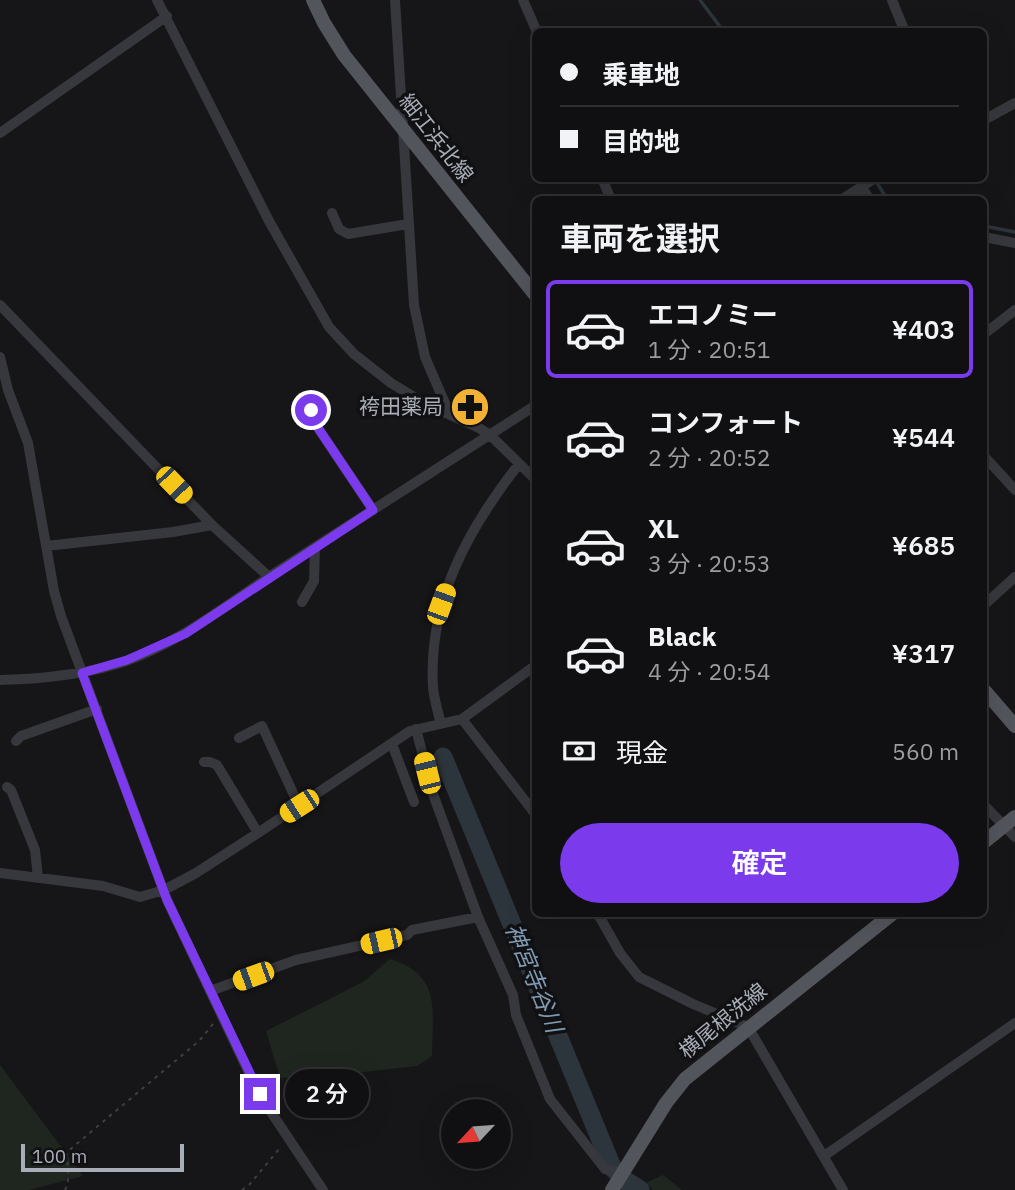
<!DOCTYPE html>
<html lang="ja">
<head>
<meta charset="utf-8">
<style>
	:root { --surface:#101012; --page:#19191b; --text:#f1f3f6; --muted:#9c9d9f; --line:#303032; --accent:#7c3aed }
	body { margin:0; font-family:"IBM Plex Sans","Noto Sans JP",sans-serif; background:var(--page); color:var(--text); height:100vh; display:flex; flex-direction:column; font-size:26px; white-space:nowrap }
	* { box-sizing:border-box; margin:0 }
	p { font-size:23px; color:var(--muted) }
	.icon { flex:none; width:38px; height:38px; fill:none; stroke:currentColor; stroke-width:2; stroke-linecap:round; stroke-linejoin:round }
	.map { position:relative; flex:1; overflow:hidden }
	.details { position:absolute; left:532px; top:196px; width:455px; height:721px; display:flex; flex-direction:column; background:var(--surface); border-radius:10px; box-shadow:0 7px 28px #0002,0 0 0 2px var(--line) }
	.details>* { flex:none }
	.top-card { position:absolute; left:532px; top:28px; width:455px; height:154px; border-radius:10px; box-shadow:0 7px 28px #0002,0 0 0 2px var(--line); display:grid; align-content:center; height:154px; padding:0 28px; background:var(--surface) }
	.needle { width:46px; rotate:244deg }
	.tools { position:absolute; left:441px; top:1099px; display:grid; gap:14px }
	.tools a { display:grid; place-items:center; width:70px; height:70px; border-radius:50%; background:var(--surface); box-shadow:0 7px 28px #0002,0 0 0 2px var(--line); font-size:35px }
	.scale { position:absolute; left:21px; bottom:18px; width:163px; box-sizing:border-box; padding-left:7px; border:4px solid #a8adb8; border-top:0; font-size:19px; line-height:24px; white-space:nowrap; color:#a8adb8; -webkit-text-stroke:5px #111113; paint-order:stroke }
	.end { position:absolute; width:32px; height:32px; margin:-16px; border:9px solid #7c3aed; background:#fff; box-shadow:0 0 0 4px #fff }
	.from { border-radius:50% }
	.bubble { position:absolute; height:49px; border-radius:24px; background:var(--surface); box-shadow:0 7px 28px #0002,0 0 0 2px var(--line); font-size:23px; font-weight:600; line-height:49px; text-align:center }
	.car { position:absolute; width:21px; height:42px; margin:-21px -10px; border-radius:9px; box-shadow:0 0 5px 2px #0007; background:linear-gradient(#f5c518 24%,#345 0 40%,#f5c518 0 76%,#345 0 86%,#f5c518 0) }
	.top-card b { display:flex; align-items:center; gap:24px; height:66px; font-size:26px }
	.top-card b+b { border-top:2px solid var(--line) }
	.top-card i { width:18px; height:18px; background:var(--text) }
	ul { padding:0; list-style:none }
	li { display:flex; align-items:center; gap:21px; height:98px; margin:0 14px 10px; padding:0 14px; border:4px solid transparent; border-radius:10px }
	li div { flex:1 }
	li b { display:block; font-size:26px }
	li em { font-style:normal; font-weight:600 }
	li.selected { border-color:var(--accent) }
	li>.icon { width:63px; height:63px; stroke-width:1.5 }
	h2 { padding:0 28px; font-size:32px; line-height:84px }
	.pay { display:flex; align-items:center; gap:18px; height:77px; padding:0 28px; font-size:26px }
	.pay p { margin-inline-start:auto }
	.cta { display:flex; gap:14px; margin-top:auto; padding:14px 28px }
	.cta a { flex:1; height:80px; border-radius:42px; background:var(--accent); color:#fff; font-size:28px; font-weight:600; line-height:80px; text-align:center }
	.map>svg:first-child { display:block }
	.green { fill:#1e261f }
	.lines { fill:none; stroke-linecap:round; stroke-linejoin:round }
	.stream { stroke:#2c353c; stroke-width:3.5 }
	.river { stroke:#2c353c; stroke-width:19 }
	.path { stroke:#3d3f44; stroke-width:2; stroke-dasharray:3.5 5; stroke-linecap:butt }
	.minor { stroke:#37383d; stroke-width:10 }
	.major { stroke:#53555c; stroke-width:14 }
	.route { stroke:#7c3aed; stroke-width:9 }
	.labels { text-anchor:middle; stroke-width:7; stroke-linejoin:round; paint-order:stroke }
	.street-label { font-size:21px; fill:#a8adb8; stroke:#111113 }
	.poi-label { font-size:21px; fill:#a8adb8; stroke:#111113; text-anchor:end }
	.water-label { font-size:23px; font-style:italic; fill:#7f9bb3; stroke:#111113 }
</style>
</head>
<body>
<div class="map">
<svg width="1015" height="1190" viewBox="0 0 1015 1190">
	<rect width="100%" height="100%" fill="#161618"/>
	<path class="green" d="M390,959C443,975 432,1012 432,1056L417,1066L346,1074L280,1078L266,1031L363,982Z
		M0,1065L83,1176L29,1190H0Z
		M663,1175L682,1190H683H653L646,1183Z"/>
	<g class="lines">
		<path class="stream" d="M700,0L724,32
			M875,180L884,194L891,200
			M984,226L1015,232"/>
		<path class="river" d="M443,757L612,1167L626,1181L640,1190"/>
		<path class="path" d="M65,1190C71,1178 67,1166 67,1152L199,1041L213,1024
			M242,1190L249,1185L280,1148"/>
		<path class="minor" d="M157,0L269,221L329,327L354,354L391,383L424,403L479,428L490,435L536,480
			M395,0L414,305L425,357L450,415
			M523,0L537,32
			M892,0L905,32
			M984,120L1015,103
			M0,133L167,16
			M602,178L611,200
			M861,186L870,200
			M841,200L875,178
			M332,213L339,229L348,234L408,224
			M984,237L1015,243
			M0,305L212,525L269,577
			M984,334L1015,310
			M0,357L8,390L28,443L54,591L61,616L167,900L259,1094L323,1190
			M318,405L311,410L312,419L373,510
			M984,456L1015,490
			M46,546L173,532L212,525
			M302,602L314,581L315,547
			M984,605L1015,577
			M0,680C43,679 85,675 126,661C183,641 230,602 281,569C366,514 451,460 536,405
			M462,719L536,815
			M441,724C438,712 434,699 433,687C428,601 468,529 519,464
			M416,729L433,794L478,917L513,995L516,1015L550,1099L605,1169L623,1173
			M239,738L262,726L299,806
			M16,741L21,736L97,709
			M392,744L414,802
			M204,762H210L217,765L258,833
			M7,787L11,790L35,850L38,878
			M984,805L1015,837
			M0,873L103,886L140,897L164,890L196,873L258,833L410,731L462,719L536,665
			M598,914L620,953L639,977L693,1004L748,1027L843,1190
			M210,991L296,960L407,935L412,930L478,917
			M824,1156L1015,1023"/>
		<path class="major" d="M313,0L324,23L344,55L536,296
			M984,690L1015,726
			M984,842L1015,817
			M612,1190L666,1103L685,1079L892,914"/>
	</g>
	<g class="lines">
		<path class="route" d="M260,1094L167,900L82,673L127,660L185,634L373,510L312,419L311,410"/>
	</g>
	<defs>
		<g id="pharmacy-disc" transform="scale(2.0125)"><circle r="9.5" fill="#f2b134" stroke="#111113"/><path d="M-2-6h4v4h4v4h-4v4h-4v-4h-4v-4h4Z" fill="#111"/></g>
	</defs>
	<g fill-rule="evenodd">
		<use href="#pharmacy-disc" x="470" y="407"/>
	</g>
	<g class="labels">
		<g class="street-label">
			<text transform="translate(436 138) rotate(52)" y="7">細江浜北線</text>
			<text transform="translate(723 1021) rotate(-39)" y="7">横尾根洗線</text>
		</g>
		<g class="poi-label">
			<text x="443" y="414">袴田薬局</text>
		</g>
		<g class="water-label">
			<text transform="translate(534 978) rotate(68)" y="8">神宮寺谷川</text>
		</g>
	</g>
</svg>
<div class="tools">
<a><svg class="needle" viewBox="-14 -14 28 28"><path d="M0-13l5 13h-10z" fill="#e53935"/><path d="M0 13l5-13h-10z" fill="#9c9d9f"/></svg></a>
</div>
<div class="scale">100 m</div>
<i class="end from" style="left:311px;top:410px"></i>
<i class="end" style="left:260px;top:1094px"></i>
<div class="bubble" style="left:285px;top:1069px;width:84px">2 分</div>
<i class="car" style="left:174px;top:485px;rotate:136deg"></i>
<i class="car" style="left:441px;top:604px;rotate:20deg"></i>
<i class="car" style="left:427px;top:773px;rotate:346deg"></i>
<i class="car" style="left:299px;top:806px;rotate:237deg"></i>
<i class="car" style="left:381px;top:941px;rotate:257deg"></i>
<i class="car" style="left:253px;top:976px;rotate:250deg"></i>
<div class="top-card">
<b><i class="from"></i>乗車地</b>
<b><i></i>目的地</b>
</div>
<section class="details">
<h2>車両を選択</h2>
<ul>
<li class="selected"><svg class="icon" aria-label="car" viewBox="0 0 24 24"><path d="M5 17H2v-5l4-1 3-4h7l3 4 3 1v5h-3M9 17h6M6 11h13"/><circle cx="7" cy="17" r="2"/><circle cx="17" cy="17" r="2"/></svg><div><b>エコノミー</b><p>1 分 · 20:51</p></div><em>¥403</em></li>
<li><svg class="icon" aria-label="car" viewBox="0 0 24 24"><path d="M5 17H2v-5l4-1 3-4h7l3 4 3 1v5h-3M9 17h6M6 11h13"/><circle cx="7" cy="17" r="2"/><circle cx="17" cy="17" r="2"/></svg><div><b>コンフォート</b><p>2 分 · 20:52</p></div><em>¥544</em></li>
<li><svg class="icon" aria-label="car" viewBox="0 0 24 24"><path d="M5 17H2v-5l4-1 3-4h7l3 4 3 1v5h-3M9 17h6M6 11h13"/><circle cx="7" cy="17" r="2"/><circle cx="17" cy="17" r="2"/></svg><div><b>XL</b><p>3 分 · 20:53</p></div><em>¥685</em></li>
<li><svg class="icon" aria-label="car" viewBox="0 0 24 24"><path d="M5 17H2v-5l4-1 3-4h7l3 4 3 1v5h-3M9 17h6M6 11h13"/><circle cx="7" cy="17" r="2"/><circle cx="17" cy="17" r="2"/></svg><div><b>Black</b><p>4 分 · 20:54</p></div><em>¥317</em></li>
</ul>
<div class="pay"><svg class="icon" aria-label="cash" viewBox="0 0 24 24"><path d="M3 7h18v10H3z"/><circle cx="12" cy="12" r="2"/></svg>現金<p>560 m</p></div>
<div class="cta"><a>確定</a></div>
</section>
</div>
</body>
</html>
